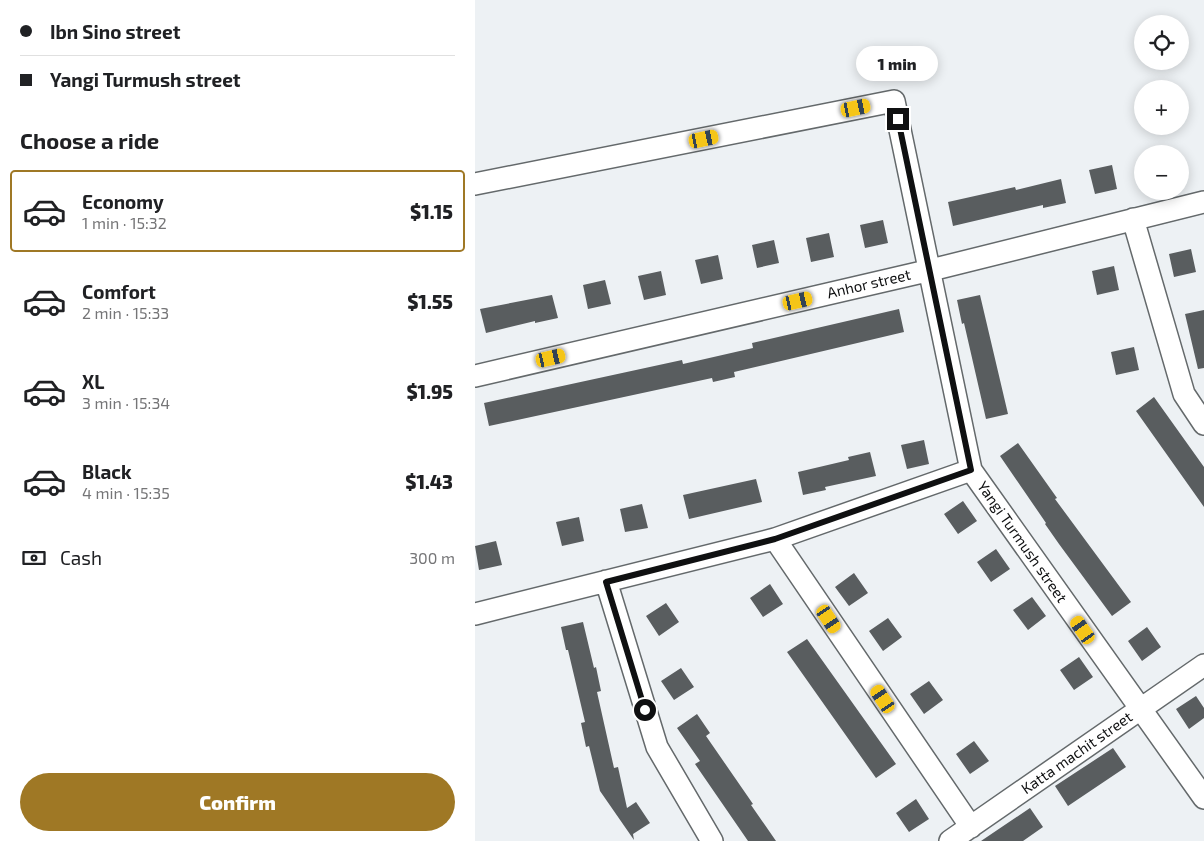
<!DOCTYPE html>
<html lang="en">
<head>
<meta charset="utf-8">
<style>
	:root { --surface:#fff; --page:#f2f2f2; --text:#202124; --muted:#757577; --line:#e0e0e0; --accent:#9f7825 }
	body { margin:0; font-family:"Exo 2",sans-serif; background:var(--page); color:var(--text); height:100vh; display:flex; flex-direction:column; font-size:19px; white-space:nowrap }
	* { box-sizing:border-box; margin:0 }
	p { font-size:16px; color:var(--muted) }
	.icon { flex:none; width:28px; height:28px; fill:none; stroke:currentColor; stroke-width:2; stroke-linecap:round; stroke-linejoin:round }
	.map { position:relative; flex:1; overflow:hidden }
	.panel { display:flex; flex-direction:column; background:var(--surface); width:475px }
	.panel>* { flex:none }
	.hud { display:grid; align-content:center; height:110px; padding:0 20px; background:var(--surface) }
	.fabs { position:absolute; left:659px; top:15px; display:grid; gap:10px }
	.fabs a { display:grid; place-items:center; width:55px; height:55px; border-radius:50%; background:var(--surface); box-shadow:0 2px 12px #0003; font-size:25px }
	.end { position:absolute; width:22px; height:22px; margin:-11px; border:6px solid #0f1011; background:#fff; box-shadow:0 0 0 2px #fff }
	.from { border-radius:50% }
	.bubble { position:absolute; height:35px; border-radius:18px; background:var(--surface); box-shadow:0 2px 12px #0003; font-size:16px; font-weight:800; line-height:35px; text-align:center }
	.car { position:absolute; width:15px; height:30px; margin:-15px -8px; border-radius:6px; box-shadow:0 0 4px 1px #0007; background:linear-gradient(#f5c518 24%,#345 0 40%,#f5c518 0 76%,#345 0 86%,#f5c518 0) }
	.hud b { display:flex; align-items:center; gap:18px; height:48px; font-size:19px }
	.hud b+b { border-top:1px solid var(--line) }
	.hud i { width:12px; height:12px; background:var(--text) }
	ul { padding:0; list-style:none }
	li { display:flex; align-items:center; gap:15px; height:82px; margin:0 10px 8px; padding:0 10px; border:2px solid transparent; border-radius:5px }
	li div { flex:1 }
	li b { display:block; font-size:19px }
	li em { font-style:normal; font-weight:800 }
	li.selected { border-color:var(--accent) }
	li>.icon { width:45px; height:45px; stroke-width:1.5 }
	h2 { padding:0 20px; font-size:22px; line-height:60px }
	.pay { display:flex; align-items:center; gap:12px; height:55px; padding:0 20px; font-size:19px }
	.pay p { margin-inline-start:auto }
	.action { display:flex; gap:10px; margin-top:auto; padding:10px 20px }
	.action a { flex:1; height:58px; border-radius:30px; background:var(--accent); color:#fff; font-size:20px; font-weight:800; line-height:58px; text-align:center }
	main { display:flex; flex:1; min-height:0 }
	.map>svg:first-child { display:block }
	.building { fill:#595d5f }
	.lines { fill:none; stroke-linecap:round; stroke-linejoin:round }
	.minor-casing { stroke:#64696b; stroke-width:24 }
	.minor { stroke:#fff; stroke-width:21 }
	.route { stroke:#0f1011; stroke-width:6 }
	.labels { text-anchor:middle; stroke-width:5; stroke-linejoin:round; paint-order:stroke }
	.street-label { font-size:15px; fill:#0f1011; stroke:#fff }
</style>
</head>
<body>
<main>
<section class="panel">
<div class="hud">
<b><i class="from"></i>Ibn Sino street</b>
<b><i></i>Yangi Turmush street</b>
</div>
<h2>Choose a ride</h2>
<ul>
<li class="selected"><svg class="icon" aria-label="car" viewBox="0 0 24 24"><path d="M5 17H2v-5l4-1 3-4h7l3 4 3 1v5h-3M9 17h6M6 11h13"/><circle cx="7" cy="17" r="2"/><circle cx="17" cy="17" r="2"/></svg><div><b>Economy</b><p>1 min · 15:32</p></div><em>$1.15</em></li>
<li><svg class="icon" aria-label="car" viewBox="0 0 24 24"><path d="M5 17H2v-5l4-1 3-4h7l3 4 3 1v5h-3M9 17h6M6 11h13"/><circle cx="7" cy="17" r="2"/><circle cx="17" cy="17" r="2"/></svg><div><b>Comfort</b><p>2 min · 15:33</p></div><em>$1.55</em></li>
<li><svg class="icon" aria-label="car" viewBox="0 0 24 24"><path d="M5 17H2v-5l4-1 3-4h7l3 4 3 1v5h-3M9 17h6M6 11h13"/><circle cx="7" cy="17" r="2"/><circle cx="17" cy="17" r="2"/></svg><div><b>XL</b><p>3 min · 15:34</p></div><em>$1.95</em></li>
<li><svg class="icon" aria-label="car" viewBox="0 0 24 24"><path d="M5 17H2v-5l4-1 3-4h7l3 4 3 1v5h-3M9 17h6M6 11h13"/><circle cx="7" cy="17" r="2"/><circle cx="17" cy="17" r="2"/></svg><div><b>Black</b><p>4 min · 15:35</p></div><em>$1.43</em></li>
</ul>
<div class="pay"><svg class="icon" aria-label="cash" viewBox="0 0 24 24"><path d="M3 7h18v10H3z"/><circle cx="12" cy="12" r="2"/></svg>Cash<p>300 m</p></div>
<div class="action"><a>Confirm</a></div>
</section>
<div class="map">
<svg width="729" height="841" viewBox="0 0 729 841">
	<rect width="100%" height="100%" fill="#edf1f4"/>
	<path class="building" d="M637,165L642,189L620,194L614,170Z
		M586,179L591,203L568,208V205L478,226L473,202L540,187L541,190Z
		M408,220L413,243L390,248L385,225Z
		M354,233L359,257L336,262L331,238Z
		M299,240L304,263L282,268L277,245Z
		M716,249L721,272L699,277L694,254Z
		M243,255L248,279L226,284L220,260Z
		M639,266L644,290L622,295L617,271Z
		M186,271L191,295L169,300L163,276Z
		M130,280L136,304L113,309L108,285Z
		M77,295L83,318L60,323V321L11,333L5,309Z
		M505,295L533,414L511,419L489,323L487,324L482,300Z
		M424,309L429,332L259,372L260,377L238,382L237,378L14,426L9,403L207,360L208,364L278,348L277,343Z
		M729,310V368L723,369L710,314Z
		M659,347L664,370L641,375L636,352Z
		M679,397L729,467V507L661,411Z
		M449,440L454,464L432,469L426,445Z
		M543,443L582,498L580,499L656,602L637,616L584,544L570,524L571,523L525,456Z
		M395,452L401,476L350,487L351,490L328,495L323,472L374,460L373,457Z
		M281,479L287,502L214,519L208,495Z
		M488,501L502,521L483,534L469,514Z
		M167,504L173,528L150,532L145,509Z
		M104,517L109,541L87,546L81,522Z
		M21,541L27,565L4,570L0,546Z
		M521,549L535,569L516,582L502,562Z
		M379,573L393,593L374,606L360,587Z
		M295,584L308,604L288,617L275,598Z
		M557,597L571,616L553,630L538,610Z
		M191,603L204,622L184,636L171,616Z
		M413,618L427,637L408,651L394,631Z
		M108,622L119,668L121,667L126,691L122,692L139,768L143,767L152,808L161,802L175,823L158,834L159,840L125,791L114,746L111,747L106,723L110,722L93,650H91L86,627Z
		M672,627L686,647L667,661L653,641Z
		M332,639L421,764L401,778L312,652Z
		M604,657L618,677L599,690L585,670Z
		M206,668L219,687L199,700L186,681Z
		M454,681L468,700L449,714L435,694Z
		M721,696L729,708V718L714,729L701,709Z
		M222,714L235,733L231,736L278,804L276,805L301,841H273L220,764L225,761L202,728Z
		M499,741L514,761L495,774L481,754Z
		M638,748L651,767L593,806L580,786Z
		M441,799L454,819L434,832L421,813Z
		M555,808L568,827L548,841H506Z"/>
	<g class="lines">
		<g class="minor-casing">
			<path id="minor" d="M0,184L419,101L496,470L729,798
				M658,219L709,394L729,424
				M0,376L456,270L729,202
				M300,539L496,827
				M131,581L182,747L237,841
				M0,614L300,539L496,470
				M475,841L729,665"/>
		</g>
		<use href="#minor" class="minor"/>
	</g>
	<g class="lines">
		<path class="route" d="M170,710L131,582L300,539L496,470L423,119"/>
	</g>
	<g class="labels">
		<g class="street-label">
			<text transform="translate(394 284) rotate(-13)" y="5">Anhor street</text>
			<text transform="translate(547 542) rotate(55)" y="5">Yangi Turmush street</text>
			<text transform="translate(602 753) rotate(-35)" y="5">Katta machit street</text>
		</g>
	</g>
</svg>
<div class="fabs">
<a><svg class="icon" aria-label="locate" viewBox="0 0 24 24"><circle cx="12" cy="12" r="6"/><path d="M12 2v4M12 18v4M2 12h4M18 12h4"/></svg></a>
<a>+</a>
<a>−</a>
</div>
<i class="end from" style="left:170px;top:710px"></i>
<i class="end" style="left:423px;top:119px"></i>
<div class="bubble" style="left:381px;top:46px;width:82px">1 min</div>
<i class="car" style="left:381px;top:108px;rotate:78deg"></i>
<i class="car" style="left:229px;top:139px;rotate:78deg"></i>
<i class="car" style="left:323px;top:301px;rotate:77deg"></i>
<i class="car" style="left:76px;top:358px;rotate:77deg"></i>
<i class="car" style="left:354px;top:619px;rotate:146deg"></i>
<i class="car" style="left:608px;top:630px;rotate:325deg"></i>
<i class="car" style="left:408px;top:699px;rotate:326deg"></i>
</div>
</main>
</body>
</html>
